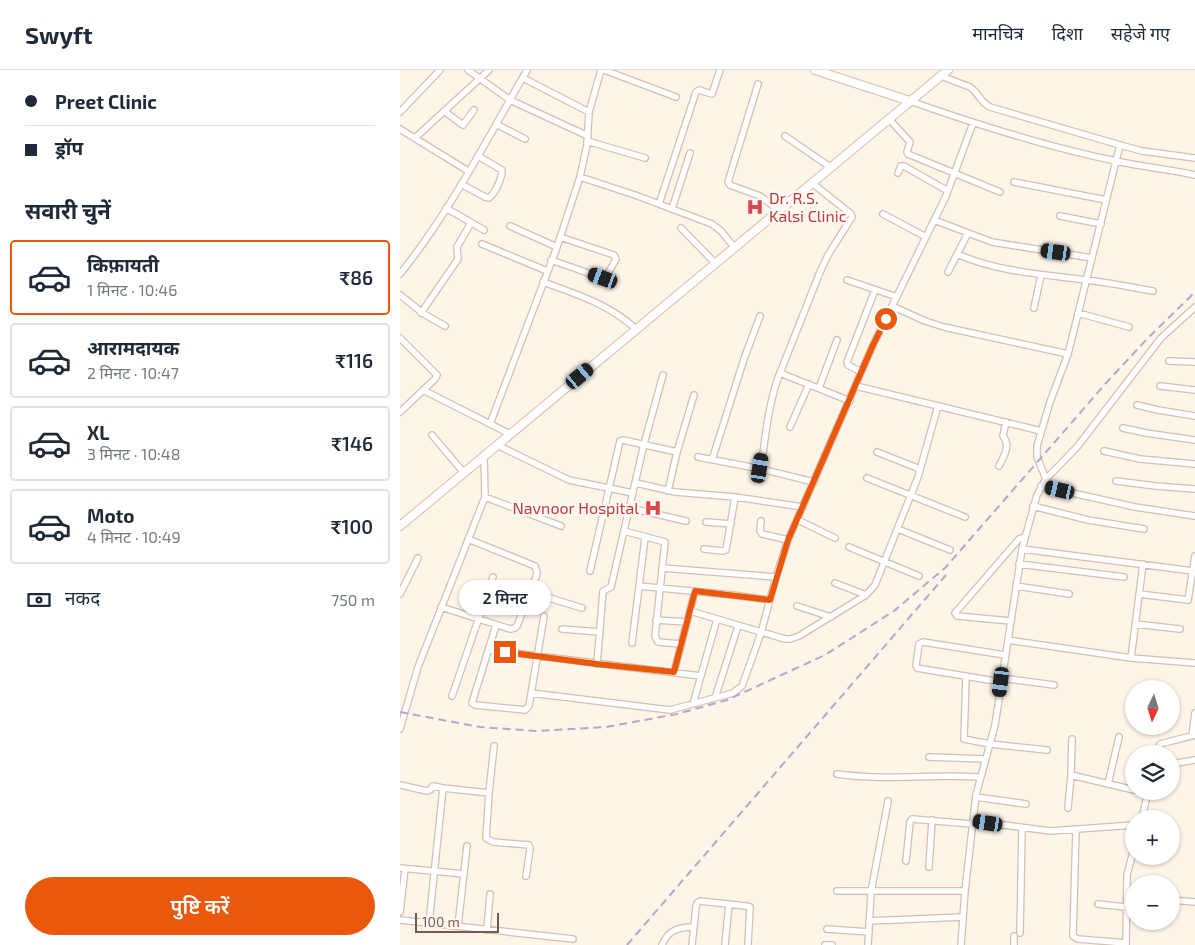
<!DOCTYPE html>
<html lang="hi">
<head>
<meta charset="utf-8">
<style>
	:root { --surface:#fff; --page:#f2f2f3; --text:#1f2937; --muted:#747a83; --line:#e0e1e3; --accent:#ea580c }
	body { margin:0; font-family:"Exo 2","Noto Sans Devanagari",sans-serif; background:var(--page); color:var(--text); height:100vh; display:flex; flex-direction:column; font-size:19px; white-space:nowrap }
	* { box-sizing:border-box; margin:0 }
	p { font-size:16px; color:var(--muted) }
	.icon { flex:none; width:28px; height:28px; fill:none; stroke:currentColor; stroke-width:2; stroke-linecap:round; stroke-linejoin:round }
	.map { position:relative; flex:1; overflow:hidden }
	.panel { display:flex; flex-direction:column; background:var(--surface); width:400px }
	.panel>* { flex:none }
	.hud { display:grid; align-content:center; height:110px; padding:0 25px; background:var(--surface) }
	.needle { width:32px; rotate:184deg }
	.fabs { position:absolute; left:725px; top:610px; display:grid; gap:10px }
	.fabs a { display:grid; place-items:center; width:55px; height:55px; border-radius:50%; background:var(--surface); box-shadow:0 1px 4px #0004; font-size:25px }
	.scale { position:absolute; left:15px; bottom:12px; width:84px; box-sizing:border-box; padding-left:5px; border:2px solid #7c5949; border-top:0; font-size:14px; line-height:18px; white-space:nowrap; color:#7c5949; -webkit-text-stroke:4px #fff9f2; paint-order:stroke }
	.end { position:absolute; width:22px; height:22px; margin:-11px; border:6px solid #ea580c; background:#fff; box-shadow:0 0 0 2px #fff }
	.from { border-radius:50% }
	.bubble { position:absolute; height:35px; border-radius:18px; background:var(--surface); box-shadow:0 1px 4px #0004; font-size:16px; font-weight:600; line-height:35px; text-align:center }
	.car { position:absolute; width:15px; height:30px; margin:-15px -8px; border-radius:6px; box-shadow:0 0 4px 1px #0007; background:linear-gradient(#222 24%,#8ab4d8 0 40%,#222 0 76%,#8ab4d8 0 86%,#222 0) }
	.hud b { display:flex; align-items:center; gap:18px; height:48px; font-size:19px }
	.hud b+b { border-top:1px solid var(--line) }
	.hud i { width:12px; height:12px; background:var(--text) }
	ul { padding:0; list-style:none }
	li { display:flex; align-items:center; gap:15px; height:75px; margin:0 10px 8px; padding:0 15px; border:2px solid var(--line); border-radius:5px }
	li div { flex:1 }
	li b { display:block; font-size:19px }
	li em { font-style:normal; font-weight:600 }
	li.on { border-color:var(--accent) }
	li>.icon { width:45px; height:45px; stroke-width:1.5 }
	h2 { padding:0 25px; font-size:22px; line-height:60px }
	.pay { display:flex; align-items:center; gap:12px; height:55px; padding:0 25px; font-size:19px }
	.pay p { margin-inline-start:auto }
	.action { display:flex; gap:10px; margin-top:auto; padding:10px 25px }
	.action a { flex:1; height:58px; border-radius:30px; background:var(--accent); color:#fff; font-size:20px; font-weight:600; line-height:58px; text-align:center }
	header { display:flex; align-items:center; gap:30px; box-sizing:border-box; height:70px; padding:0 25px; background:var(--surface); border-bottom:1px solid var(--line) }
	header strong { font-size:24px }
	nav { display:flex; gap:28px; margin-inline-start:auto; font-size:18px }
	main { display:flex; flex:1; min-height:0 }
	.map>svg:first-child { display:block }
	.lines { fill:none; stroke-linecap:round; stroke-linejoin:round }
	.street-casing { stroke:#d5beb0; stroke-width:8 }
	.secondary-casing { stroke:#d8beac; stroke-width:10 }
	.street { stroke:#fff; stroke-width:5.5 }
	.secondary { stroke:#fff; stroke-width:8 }
	.rail { stroke:#b7a5cb; stroke-width:2; stroke-dasharray:8 5; stroke-linecap:butt }
	.route { stroke:#ea580c; stroke-width:6 }
	.labels { text-anchor:middle; stroke-width:5; stroke-linejoin:round; paint-order:stroke }
	.health-label { font-size:16px; fill:#be3a42; stroke:#fff9f2; text-anchor:start }
</style>
</head>
<body>
<header>
<strong>Swyft</strong>
<nav><a>मानचित्र</a><a>दिशा</a><a>सहेजे गए</a></nav>
</header>
<main>
<section class="panel">
<div class="hud">
<b><i class="from"></i>Preet Clinic</b>
<b><i></i>ड्रॉप</b>
</div>
<h2>सवारी चुनें</h2>
<ul>
<li class="on"><svg class="icon" aria-label="car" viewBox="0 0 24 24"><path d="M5 17H2v-5l4-1 3-4h7l3 4 3 1v5h-3M9 17h6M6 11h13"/><circle cx="7" cy="17" r="2"/><circle cx="17" cy="17" r="2"/></svg><div><b>किफ़ायती</b><p>1 मिनट · 10:46</p></div><em>₹86</em></li>
<li><svg class="icon" aria-label="car" viewBox="0 0 24 24"><path d="M5 17H2v-5l4-1 3-4h7l3 4 3 1v5h-3M9 17h6M6 11h13"/><circle cx="7" cy="17" r="2"/><circle cx="17" cy="17" r="2"/></svg><div><b>आरामदायक</b><p>2 मिनट · 10:47</p></div><em>₹116</em></li>
<li><svg class="icon" aria-label="car" viewBox="0 0 24 24"><path d="M5 17H2v-5l4-1 3-4h7l3 4 3 1v5h-3M9 17h6M6 11h13"/><circle cx="7" cy="17" r="2"/><circle cx="17" cy="17" r="2"/></svg><div><b>XL</b><p>3 मिनट · 10:48</p></div><em>₹146</em></li>
<li><svg class="icon" aria-label="car" viewBox="0 0 24 24"><path d="M5 17H2v-5l4-1 3-4h7l3 4 3 1v5h-3M9 17h6M6 11h13"/><circle cx="7" cy="17" r="2"/><circle cx="17" cy="17" r="2"/></svg><div><b>Moto</b><p>4 मिनट · 10:49</p></div><em>₹100</em></li>
</ul>
<div class="pay"><svg class="icon" aria-label="cash" viewBox="0 0 24 24"><path d="M3 7h18v10H3z"/><circle cx="12" cy="12" r="2"/></svg>नकद<p>750 m</p></div>
<div class="action"><a>पुष्टि करें</a></div>
</section>
<div class="map">
<svg width="795" height="875" viewBox="0 0 795 875">
	<rect width="100%" height="100%" fill="#fef5e9"/>
	<g class="lines">
		<g class="street-casing">
			<path id="street" d="M68,0L110,30L188,66
				M204,0L276,27
				M541,6L570,17C579,23 579,31 590,37L720,75L742,81L795,88
				M123,8L189,42
				M358,14L328,112L330,115L360,126L379,140
				M510,31C578,55 646,77 716,91C742,97 769,99 795,105
				M44,41L63,55L74,40
				M0,42L40,0
				M489,49L510,72L507,82L508,84L600,122
				M96,54L125,69
				M0,59L68,101
				M385,66L430,97
				M15,68L89,0
				M187,71L245,88
				M498,103L501,96H504L548,121
				M180,107L235,125L312,154L321,161L334,177
				M614,112L706,130
				M61,114L85,127L89,128C95,123 102,109 102,100L78,86
				M259,134L296,22L299,20L312,24L320,0
				M46,138L84,160
				M272,139L290,83
				M483,144L526,167
				M660,146L701,154
				M534,150L592,172L692,188
				M110,156L157,177
				M281,158L315,193
				M82,174L147,201
				M557,184C598,202 641,204 685,210C707,212 730,217 753,221
				M151,190L205,209L216,189L214,185L160,167
				M548,202L568,163
				M0,204C50,142 87,69 127,0
				M447,210L497,227
				M143,212C176,224 209,234 236,259
				M0,225L24,244L45,256
				M492,236L525,251L544,257L668,284
				M634,238L641,205
				M21,243L58,189L57,177L71,153
				M678,243L729,257
				M0,268L37,305L35,309L0,342
				M769,291L795,292
				M461,302L448,295L447,292L475,220
				M380,303L450,331
				M456,316L641,361
				M760,316L795,320
				M419,318L437,270
				M23,320L110,364
				M737,335L758,340L795,346
				M90,354L157,177L180,107L187,75L189,42L201,0
				M390,357L409,314
				M723,358L746,363L795,370
				M32,365L64,403
				M97,375L169,410L233,423
				M704,381L740,389L795,394
				M477,382L520,399
				M298,387L361,399L414,412
				M312,390L344,289L360,246
				M599,396C604,386 611,376 603,366L606,352
				M361,399C365,368 368,337 378,308L420,202L428,185L452,147L451,144L412,113
				M467,408L565,447
				M646,409L637,387V376L650,332L668,284L720,75
				M716,411L756,416L795,419
				M236,413L275,422L335,427L403,437
				M641,416L735,437L795,446
				M268,421L277,382L294,325
				M85,427L161,456
				M633,436L688,450L744,459
				M230,438L286,451
				M398,450L435,468
				M361,451L360,461L362,464L388,470
				M306,452L331,454
				M498,459L550,480
				M224,461L265,472L255,566L258,572L281,574
				M449,477L519,506
				M304,479L322,481L326,480L335,427
				M622,479L793,501
				M619,494L724,507
				M262,498L376,507
				M190,501L220,371L223,370L277,382
				M435,513L466,525
				M239,516L333,525L370,530
				M616,516L669,524
				M130,522L182,538
				M0,524L18,488
				M739,524L788,530L795,486
				M397,536L431,547
				M41,537L110,559L115,558L117,556L136,507L137,503L135,496L68,469
				M290,541L385,569H390L399,566L466,525L475,515L518,407L538,336
				M256,550L287,552
				M611,551L557,546L555,543L619,469L624,467
				M735,554L780,559
				M96,555L72,633L75,635L125,640L129,636L144,546
				M162,559L200,562
				M608,570L731,588L795,593
				M232,573L245,468
				M89,580L301,606
				M731,588L743,494
				M197,594L203,521L211,517L244,374L263,305
				M274,602L295,521
				M566,606L564,669L590,674L647,680
				M601,608L654,615
				M601,612L517,598L516,595L519,574L523,572L605,585
				M131,623L270,640L333,623L342,616L361,563L376,507L388,470L473,275L546,126L573,53
				M52,626L93,507
				M315,628L338,556
				M293,634L317,549
				M0,659L18,597L85,427L84,386
				M792,666L795,643
				M672,669L671,705L734,720
				M756,684L760,674L795,665
				M529,687L585,689
				M771,694L795,690
				M437,704C485,711 532,704 580,707
				M708,714L719,667
				M0,715L27,721L30,720L33,716L43,718
				M89,723L86,768L93,772L129,775L130,779L126,806
				M576,727L626,734
				M668,738L671,705
				M742,749L748,721
				M573,751L650,761L734,755
				M676,760L673,866L678,869L726,873
				M506,791L510,752L512,749L572,754
				M529,797L532,750
				M0,798L64,804
				M437,821H565
				M771,830L795,832
				M698,834L734,838
				M0,842L5,799
				M0,850L173,869
				M469,851L563,847
				M29,853L43,718L89,723L94,676
				M58,856L67,776
				M427,859L469,862
				M87,860L90,824
				M620,863L622,759
				M262,875C268,860 279,857 294,857
				M292,875L296,837L297,833L300,831L346,836L350,837L348,875
				M325,875L329,834
				M425,875H432
				M468,875L471,822L488,731
				M561,875L565,821L576,725L595,655L622,479L637,425L646,409L677,377L761,268L795,237
				M614,875V866
				M726,875L727,805L734,778"/>
		</g>
		<g class="secondary-casing">
			<path id="secondary" d="M415,0L510,31
				M0,456L548,0"/>
		</g>
		<use href="#street" class="street"/>
		<use href="#secondary" class="secondary"/>
		<path class="rail" d="M0,642L80,657L136,661L206,657L277,644L327,630L425,585L494,541L546,497L706,313L748,268L795,222
			M227,875L546,505"/>
	</g>
	<g class="lines">
		<path class="route" d="M105,582L197,594L274,602L295,521L370,530L388,470L473,275L486,249"/>
	</g>
	<defs>
		<g id="hospital-bare" transform="scale(1.35)"><path d="M-5-5h3v3.5h4V-5h3V5h-3V1.5h-4V5h-3Z" fill="#e0444e" stroke="#fff9f2" stroke-width="2.5" paint-order="stroke"/></g>
	</defs>
	<g fill-rule="evenodd">
		<use href="#hospital-bare" x="355" y="137"/>
		<use href="#hospital-bare" x="253" y="438"/>
	</g>
	<g class="labels">
		<g class="health-label">
			<text x="369" y="134">Dr. R.S.<tspan x="369" dy="18">Kalsi Clinic</tspan></text>
			<text x="239" y="444" text-anchor="end">Navnoor Hospital</text>
		</g>
	</g>
</svg>
<div class="fabs">
<a><svg class="needle" viewBox="-14 -14 28 28"><path d="M0-13l5 13h-10z" fill="#e53935"/><path d="M0 13l5-13h-10z" fill="#747a83"/></svg></a>
<a><svg class="icon" aria-label="layers" viewBox="0 0 24 24"><path d="M12 4l9 5-9 5-9-5zM3 14l9 5 9-5"/></svg></a>
<a>+</a>
<a>−</a>
</div>
<div class="scale">100 m</div>
<i class="end from" style="left:486px;top:249px"></i>
<i class="end" style="left:105px;top:582px"></i>
<div class="bubble" style="left:59px;top:510px;width:92px">2 मिनट</div>
<i class="car" style="left:656px;top:182px;rotate:278deg"></i>
<i class="car" style="left:203px;top:208px;rotate:290deg"></i>
<i class="car" style="left:180px;top:306px;rotate:50deg"></i>
<i class="car" style="left:360px;top:398px;rotate:9deg"></i>
<i class="car" style="left:660px;top:420px;rotate:283deg"></i>
<i class="car" style="left:601px;top:612px;rotate:187deg"></i>
<i class="car" style="left:588px;top:753px;rotate:279deg"></i>
</div>
</main>
</body>
</html>
